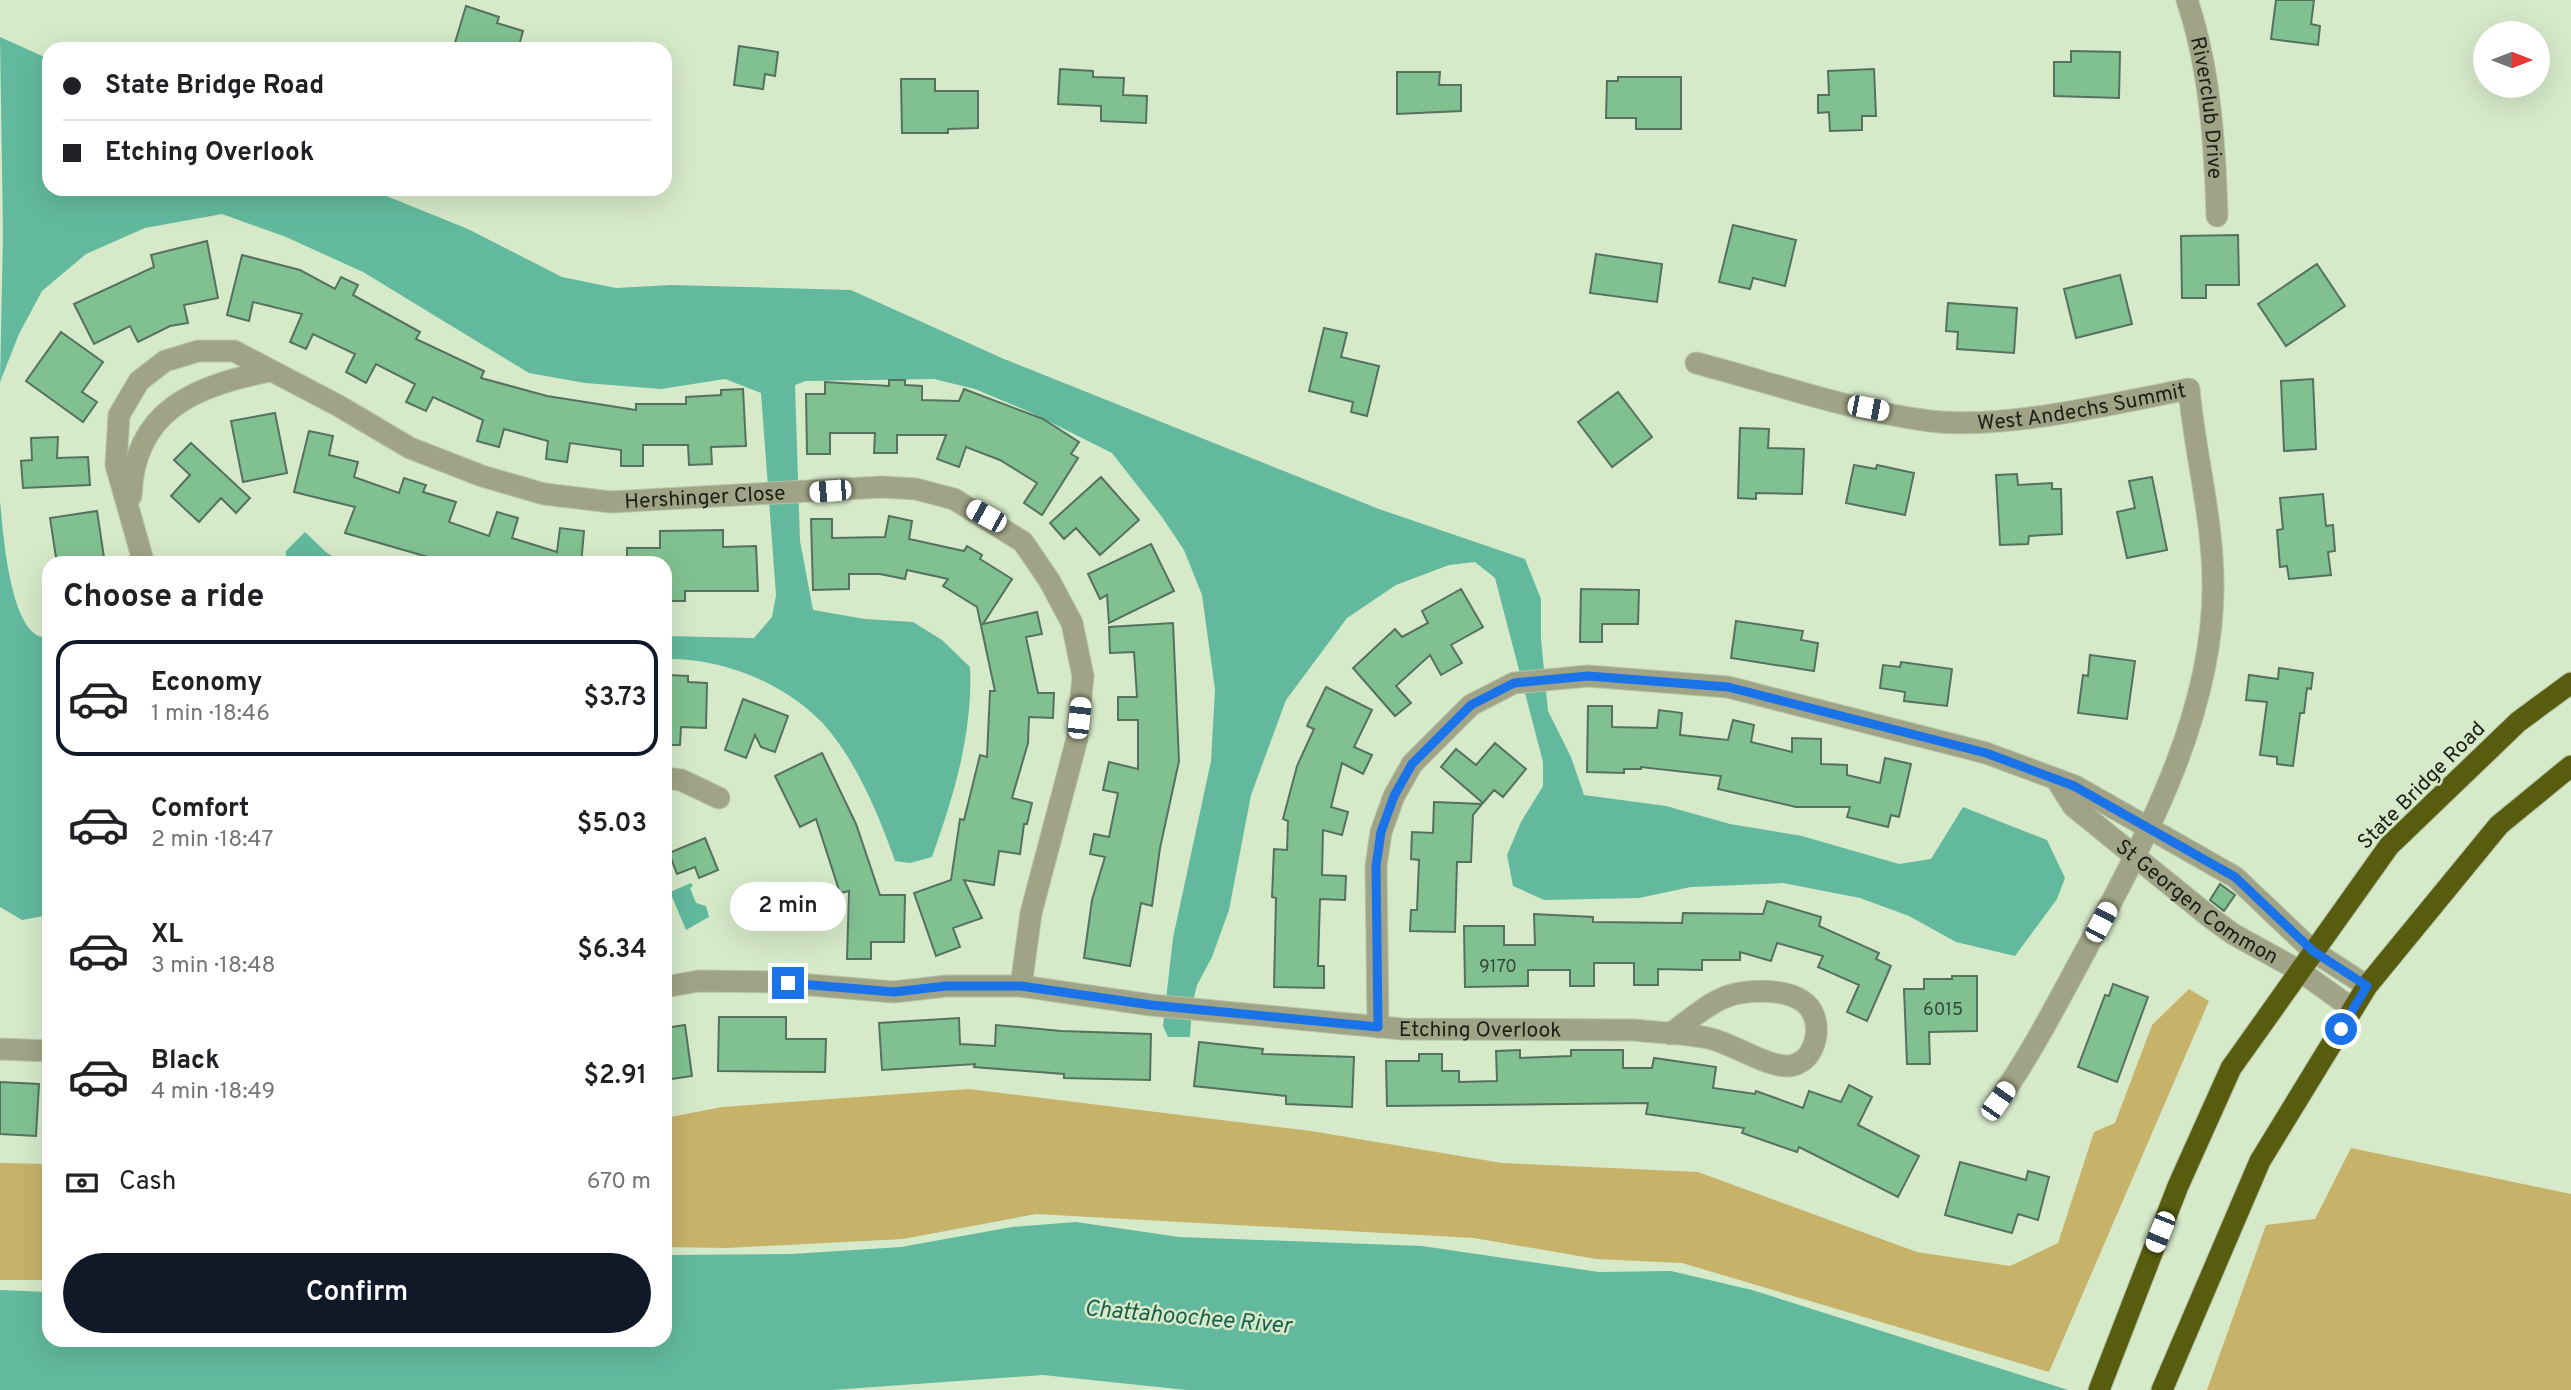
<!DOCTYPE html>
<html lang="en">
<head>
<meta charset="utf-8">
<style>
	:root { --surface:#fff; --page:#f2f2f2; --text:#202124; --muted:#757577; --line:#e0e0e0; --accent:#111827 }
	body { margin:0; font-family:Overpass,sans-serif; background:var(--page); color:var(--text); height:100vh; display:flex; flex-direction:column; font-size:26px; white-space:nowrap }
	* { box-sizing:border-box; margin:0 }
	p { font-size:23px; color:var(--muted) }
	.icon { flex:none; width:38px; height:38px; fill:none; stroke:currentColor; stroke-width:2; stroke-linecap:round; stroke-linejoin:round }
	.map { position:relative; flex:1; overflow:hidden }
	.panel { position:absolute; left:42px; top:556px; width:630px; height:791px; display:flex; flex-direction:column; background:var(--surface); border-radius:21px; box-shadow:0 7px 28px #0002 }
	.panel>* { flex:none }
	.guide { position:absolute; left:42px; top:42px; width:630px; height:154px; border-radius:21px; box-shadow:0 7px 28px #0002; display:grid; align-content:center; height:154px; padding:0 21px; background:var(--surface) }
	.needle { width:46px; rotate:90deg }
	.tools { position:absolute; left:2473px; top:21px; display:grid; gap:14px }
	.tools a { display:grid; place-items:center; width:77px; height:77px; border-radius:50%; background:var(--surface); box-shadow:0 7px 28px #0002; font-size:35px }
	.end { position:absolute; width:32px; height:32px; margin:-16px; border:9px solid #1a73e8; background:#fff; box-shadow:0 0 0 4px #fff }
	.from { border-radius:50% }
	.bubble { position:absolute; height:49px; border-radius:24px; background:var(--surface); box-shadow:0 7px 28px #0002; font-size:23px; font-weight:600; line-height:49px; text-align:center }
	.car { position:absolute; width:21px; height:42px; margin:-21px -10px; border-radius:9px; box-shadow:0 0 5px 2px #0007; background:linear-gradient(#fff 24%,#345 0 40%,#fff 0 76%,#345 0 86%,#fff 0) }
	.guide b { display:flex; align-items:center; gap:24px; height:66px; font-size:26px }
	.guide b+b { border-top:2px solid var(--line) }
	.guide i { width:18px; height:18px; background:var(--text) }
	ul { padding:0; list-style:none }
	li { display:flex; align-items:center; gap:21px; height:116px; margin:0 14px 10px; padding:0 7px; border:4px solid transparent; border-radius:21px }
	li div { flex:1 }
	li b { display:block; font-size:26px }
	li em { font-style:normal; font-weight:600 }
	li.selected { border-color:var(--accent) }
	li>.icon { width:63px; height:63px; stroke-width:1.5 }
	h2 { padding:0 21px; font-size:32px; line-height:84px }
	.pay { display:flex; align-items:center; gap:18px; height:77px; padding:0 21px; font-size:26px }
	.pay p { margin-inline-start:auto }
	.primary-button { display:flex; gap:14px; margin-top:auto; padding:14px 21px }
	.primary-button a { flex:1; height:80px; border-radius:42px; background:var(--accent); color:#fff; font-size:28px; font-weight:600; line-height:80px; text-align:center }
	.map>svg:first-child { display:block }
	.forest { fill:#c7b26a }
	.water { fill:#62b99e }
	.building { fill:#81c191; stroke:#55725c; stroke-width:2 }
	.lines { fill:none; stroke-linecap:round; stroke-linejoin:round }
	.minor-casing { stroke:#b4c5a9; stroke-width:23 }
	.highway-casing { stroke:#b4c5a9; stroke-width:23 }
	.minor { stroke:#a0a385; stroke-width:21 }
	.highway { stroke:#585c0f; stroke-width:21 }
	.route { stroke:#1a73e8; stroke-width:9 }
	.labels { text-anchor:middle; stroke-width:5; stroke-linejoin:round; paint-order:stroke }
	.number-label { font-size:18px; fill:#344834 }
	.street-label { font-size:21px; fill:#1a2015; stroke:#d6e9c9 }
	.water-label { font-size:23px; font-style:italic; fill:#1a5f4c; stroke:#d6e9c9 }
</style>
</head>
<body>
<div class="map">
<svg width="2571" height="1390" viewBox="0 0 2571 1390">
	<rect width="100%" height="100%" fill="#d6e9c9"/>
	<path class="forest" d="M2189,989L2209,1001L2049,1372L1682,1263L1596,1259L1474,1238L1036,1214L903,1239L726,1248L665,1247V1118L722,1107L969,1089L1311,1131L1502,1163L1698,1172L1917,1252L2010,1266L2058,1243L2094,1132L2115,1123L2152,1025Z
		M2351,1148L2571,1194V1390H2207L2266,1225L2315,1219Z
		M0,1163L49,1164V1280H0Z"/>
	<path class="water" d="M0,37L49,59V189H369L468,229L562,277L616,288L671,285L851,290L1004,359L1379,509L1525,559L1541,599V639L1548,711L1571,757L1584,795L1666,806L1730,824L1802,836L1899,864L1931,859L1963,807L2047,840L2065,878L2057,899L2015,956L1956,942L1909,916L1860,898L1783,883L1691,887L1639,898L1544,900L1513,886L1507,855L1521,822L1543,786V762L1495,578L1475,562L1449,565L1396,585L1347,618L1286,700L1251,795L1229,910L1212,957L1197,985L1192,1006L1190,1037H1168L1163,1026L1173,938L1211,761L1215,689L1202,595L1184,550L1162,517L1112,453L1032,413L975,389L934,379L806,381L795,385L800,541L813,610L865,619L913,622L942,640L970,667C973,733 954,795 932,857L910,863L895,861C882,823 861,773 837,741C801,689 727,657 665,659V636L754,638L772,617L776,595L761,393L725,379L661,389L585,383L529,373L363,272L286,237L222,214L145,228L86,254L42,291L19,334L0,382L3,233Z
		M0,502C3,529 10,644 49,637V915L22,920L0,907Z
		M305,532L327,553L345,563H285L286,551Z
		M691,883L693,886L690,888L696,903L706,906L709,917L686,930L670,892Z
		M1076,1222L1179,1237L1422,1246L1599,1272L1671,1271L1752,1290L2068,1390H1187L1043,1375L832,1390H0V1290L49,1292V1340H665V1255L792,1254L901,1247L1012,1227Z"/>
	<path class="building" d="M2276,0H2314L2311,24L2320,26L2318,45L2271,39Z
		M466,6L499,17L497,23L523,31L518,49H464L454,46Z
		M739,46L778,52L775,76L765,74L763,89L734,85Z
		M2071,51L2120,52L2119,98L2054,96V62H2071Z
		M1060,69L1093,71V77L1124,78L1123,95L1147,96L1146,123L1101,121V106L1058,104Z
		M1874,69L1876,116H1862V130L1830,131L1829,112L1818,113V95H1829L1828,71Z
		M1397,72H1440L1439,85H1461V111L1397,114Z
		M1618,77H1681V129H1636V118H1606L1607,81H1618Z
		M901,79H935V91H978V128L948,129V133H902Z
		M1733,225L1796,240L1785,286L1753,278L1750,289L1719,282Z
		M2238,235L2239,285H2206V298H2182L2181,236Z
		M207,241L218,298L184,305L188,323L170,326L138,342L130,326L94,344L74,304L154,267L151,255Z
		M1596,254L1662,264L1657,302L1590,293Z
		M242,255L300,270L335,289L341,277L358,285L353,295L420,332L416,339L484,371L481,378L547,396L636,410V404H686V397L721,395V390L743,389L746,446L711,447L712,464L689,465L688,445H643V466H621V450L570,443L567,462L546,459L548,441L504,429L499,447L477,441L483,420L433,397L426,411L406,402L415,384L376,364L366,383L346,372L355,354L313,334L306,349L290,342L302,314L253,302L249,321L227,315Z
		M2317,264L2345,306L2286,346L2258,304Z
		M2120,275L2132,324L2076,338L2064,289Z
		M1948,303L2017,308L2014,353L1957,349L1958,332L1946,331Z
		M1324,328L1347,333L1341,357L1379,366L1367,416L1351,412L1353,402L1309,391Z
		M61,332L103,362L82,392L97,402L83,422L26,381Z
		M2313,379L2316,449L2284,451L2281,381Z
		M889,380H905V385L922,386V400L959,401L964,389L1043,419L1079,442L1071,454L1078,458L1042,515L1024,503L1037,483L1000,460L966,447L959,467L937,459L946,435H897V453H874L875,433H830V454H807L806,394H825V382L889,386Z
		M1618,392L1652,437L1612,467L1578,422Z
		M275,413L287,473L243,482L231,421Z
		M1740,428L1769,429L1768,448L1804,449L1802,494L1756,493V499L1738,498Z
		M309,431L333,436L329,455L358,462L354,477L399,493L404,478L426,485L423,492L456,502L449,522L489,536L497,512L518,518L512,538L557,552L560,528L584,531L581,564H452L345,533L355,507L294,492Z
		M58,437L57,458L88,457L90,485L23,488L21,461L32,460L31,438Z
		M191,443L250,498L236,513L221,498L199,522L171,496L190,475L174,460Z
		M1854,465L1876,469L1877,465L1914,473L1905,515L1846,503Z
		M2017,474L2018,485L2052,483V489H2061L2062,534L2029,536L2028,544L2000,545L1996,475Z
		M1101,477L1139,520L1100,555L1076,528L1064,539L1050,523Z
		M2152,477L2167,550L2127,558L2117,512L2135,508L2129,481Z
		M2323,494L2326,526L2333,525L2335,551L2328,552L2331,575L2289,579L2287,566L2280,567L2277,530L2283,529L2280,498Z
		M97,511L105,564H57L50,518Z
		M889,516L912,521L909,539L964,551L967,546L982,555L980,559L1012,579L983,624L1037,612L1042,634L1026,637L1038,693H1054L1053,718L1029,717L1028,743L1012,798L1032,803L1027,824H1024L1020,854L999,851L994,885L964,880L982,918L953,928L960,947L936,956L914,893L951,880L960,819L964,820L980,755L987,757L990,691H995L977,607L943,586L948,579L907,570L905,579L880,574H849V589L813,590L811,519H832V538L885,537Z
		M723,530V547L756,546L758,591H685V601H667L665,564H627V548H660V531Z
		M1151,544L1174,591L1109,623L1107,595L1100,599L1088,574Z
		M1461,589L1483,627L1451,645L1462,663L1441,675L1430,655L1396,686L1411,703L1395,716L1353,668L1395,629L1402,637L1428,623L1422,611Z
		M1581,589L1639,590L1638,624H1602V642H1580Z
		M1736,621L1803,631L1801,640L1818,643L1814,671L1731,658Z
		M1173,623L1179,761L1160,848L1152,906L1141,903L1130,966L1084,958L1092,900L1105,857L1090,854L1094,834L1109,837L1118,793L1103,790L1109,762L1138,769V720H1118V697H1137L1134,652L1110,653L1109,627Z
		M2090,655L2135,661L2127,719L2078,713L2083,675L2088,676Z
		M1901,662L1952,669L1947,706L1904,701L1905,692L1880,688L1883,665L1900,667Z
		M2279,668L2313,673L2311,689L2307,688L2304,713H2300L2293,766L2277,764V757L2260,755L2267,702L2246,700L2249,675L2278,679Z
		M667,675L688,676V682L707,683L706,728L681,727L680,745H665Z
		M1326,687L1372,710L1354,747L1372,755L1363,774L1342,763L1331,807L1348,812L1342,835L1323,830L1322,875L1346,876L1345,900L1320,899L1318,966H1324V988L1274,987L1276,898L1272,897L1274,849L1287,850L1288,821L1283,819L1297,766L1314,729L1307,726Z
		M743,699L788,716L775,752L761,747L755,735L746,758L725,750Z
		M1588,706H1612V727L1657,728L1659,710L1682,713L1680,735L1728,740L1733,720L1754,725L1751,742L1792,752V738L1821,739V764L1847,765V775L1880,783L1885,758L1911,764L1899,817L1891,815L1888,827L1847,817L1850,807H1796L1718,789L1721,776L1641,767V769H1624V773L1587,772Z
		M1495,743L1526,769L1503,797L1494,790L1483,803L1441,767L1456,749L1476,765Z
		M822,753L856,824L880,895H905L904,942H871V959H847L849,891L840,893L816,819L800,827L775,776Z
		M1434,802L1482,804L1473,815L1471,862H1457L1455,932L1410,931L1411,910H1417L1419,860L1411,859L1412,832L1433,833Z
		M705,838L718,870L699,878L695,867L677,874L669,853Z
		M2220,884L2235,895L2224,911L2210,900Z
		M1767,901L1821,917L1819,926L1879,953L1876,959L1891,966L1867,1021L1847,1012L1859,985L1818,967L1823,956L1777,943L1771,961L1740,952V960H1702V970L1658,969V985H1634V963H1594V986H1570V970H1528V986L1465,987L1464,926H1504V945H1535L1534,914L1593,917V922L1682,923L1683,913L1763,914Z
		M1952,976H1977V1031L1929,1032L1930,1064H1907L1904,989H1924V979H1952Z
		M2113,984L2148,997L2117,1082L2078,1067L2105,995L2109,996Z
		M719,1017H786V1039H826L825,1072L718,1071Z
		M959,1018L960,1044L995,1046L996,1025L1061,1031L1151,1034L1150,1080L1064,1078V1074L974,1067L975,1064L882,1070L879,1023Z
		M685,1025L692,1076L665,1080V1028Z
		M1199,1042L1263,1049L1262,1054L1354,1057L1352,1107L1286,1104V1096L1194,1086Z
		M1520,1050V1058L1571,1056V1050H1623V1068H1652L1654,1058L1716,1067L1713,1088L1755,1094L1756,1091L1803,1108L1809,1091L1841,1102L1849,1085L1872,1097L1858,1125L1919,1156L1898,1197L1799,1147L1797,1152L1742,1133L1744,1128L1646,1114L1648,1103L1387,1106L1386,1061H1419V1054H1442V1071H1459V1082L1497,1081L1496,1051Z
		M0,1082L39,1084L36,1136L0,1134Z
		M1960,1162L2026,1180L2028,1171L2049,1177L2038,1220L2018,1214L2012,1233L1945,1215Z"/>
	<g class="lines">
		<g class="minor-casing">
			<g id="minor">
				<path id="s1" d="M2187,0C2210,69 2215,144 2217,216"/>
				<path id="s2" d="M1696,363C1773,383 1851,411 1930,421C2004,430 2115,403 2189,389C2195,455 2213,518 2213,584C2214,714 2146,837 2086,950C2058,1001 2032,1053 1998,1101"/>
				<path d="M131,496C134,409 196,386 270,371"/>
				<path id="s3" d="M144,564L116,465L119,415L139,381L165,361L198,351H234L339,406L410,448L482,476L544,494L611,502L881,487L916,489L954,499L1023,542L1049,580L1072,623L1083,676L1077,739L1031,913L1021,986"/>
				<path d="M665,778L681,780L719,798"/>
				<path id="s4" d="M2056,779L2073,806L2211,918L2233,934L2300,971L2353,1009"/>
				<path id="s5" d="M665,987L698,981L775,982L894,992L946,986H1021L1151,1005L1402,1029L1634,1030C1659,1033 1684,1033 1708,1038C1732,1043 1766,1067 1789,1066C1812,1064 1821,1035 1814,1016C1804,987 1752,988 1728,996C1708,1003 1687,1022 1670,1034"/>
				<path d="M1378,1027L1376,866L1381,832L1394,796L1412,764L1471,705L1514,683L1588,676L1728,687L1986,753L2075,786L2235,877L2313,951L2367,986"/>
				<path d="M0,1049L49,1051"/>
			</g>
		</g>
		<g class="highway-casing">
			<path id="highway" d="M2099,1390L2178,1186L2231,1068L2389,846L2518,722L2571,683
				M2162,1390L2260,1161L2367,986L2499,825L2571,766"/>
		</g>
		<use href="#minor" class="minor"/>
		<use href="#highway" class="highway"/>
	</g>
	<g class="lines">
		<path class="route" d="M788,983L894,992L946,986H1021L1151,1005L1378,1027L1376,866L1381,832L1394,796L1412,764L1471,705L1514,683L1588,676L1728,687L1986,753L2074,786L2235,877L2313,951L2367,986L2341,1029"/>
	</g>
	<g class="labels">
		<g class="number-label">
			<text x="1498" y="972">9170</text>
			<text x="1943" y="1015">6015</text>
		</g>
		<g class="street-label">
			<text dy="7" stroke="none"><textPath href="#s1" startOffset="110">Riverclub Drive</textPath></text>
			<text dy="7" stroke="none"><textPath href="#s2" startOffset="394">West Andechs Summit</textPath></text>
			<text dy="7" stroke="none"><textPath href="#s3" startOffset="800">Hershinger Close</textPath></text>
			<text transform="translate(2421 785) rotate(-45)" y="7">State Bridge Road</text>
			<text dy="7" stroke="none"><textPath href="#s4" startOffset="189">St Georgen Common</textPath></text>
			<text dy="7" stroke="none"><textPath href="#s5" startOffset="819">Etching Overlook</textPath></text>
		</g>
		<g class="water-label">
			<text transform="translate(1188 1316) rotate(5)" y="8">Chattahoochee River</text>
		</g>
	</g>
</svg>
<div class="tools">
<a><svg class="needle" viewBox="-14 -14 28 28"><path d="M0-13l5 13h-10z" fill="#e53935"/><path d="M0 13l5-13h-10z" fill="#757577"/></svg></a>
</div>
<i class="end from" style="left:2341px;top:1029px"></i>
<i class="end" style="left:788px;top:983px"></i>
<div class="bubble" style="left:730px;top:882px;width:116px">2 min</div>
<i class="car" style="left:1868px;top:408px;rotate:101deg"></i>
<i class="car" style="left:830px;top:491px;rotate:265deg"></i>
<i class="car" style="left:986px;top:516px;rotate:299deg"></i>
<i class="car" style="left:1079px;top:718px;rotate:6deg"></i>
<i class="car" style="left:2101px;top:922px;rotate:28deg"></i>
<i class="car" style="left:1998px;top:1101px;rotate:35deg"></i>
<i class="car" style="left:2160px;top:1232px;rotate:202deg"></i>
<div class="guide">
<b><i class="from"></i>State Bridge Road</b>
<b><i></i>Etching Overlook</b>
</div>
<section class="panel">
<h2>Choose a ride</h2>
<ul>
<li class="selected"><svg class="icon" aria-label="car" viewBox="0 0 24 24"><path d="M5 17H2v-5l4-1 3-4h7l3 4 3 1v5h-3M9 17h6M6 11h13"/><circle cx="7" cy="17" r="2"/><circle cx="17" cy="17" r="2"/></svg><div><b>Economy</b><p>1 min · 18:46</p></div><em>$3.73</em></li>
<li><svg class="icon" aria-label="car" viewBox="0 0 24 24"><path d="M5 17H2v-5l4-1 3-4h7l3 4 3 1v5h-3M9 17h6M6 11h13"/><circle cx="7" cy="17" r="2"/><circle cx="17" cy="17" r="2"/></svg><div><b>Comfort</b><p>2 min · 18:47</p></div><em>$5.03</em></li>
<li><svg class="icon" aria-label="car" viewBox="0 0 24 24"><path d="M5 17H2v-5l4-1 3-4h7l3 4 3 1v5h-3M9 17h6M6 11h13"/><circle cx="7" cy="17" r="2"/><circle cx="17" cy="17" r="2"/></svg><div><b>XL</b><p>3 min · 18:48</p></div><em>$6.34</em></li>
<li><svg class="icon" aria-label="car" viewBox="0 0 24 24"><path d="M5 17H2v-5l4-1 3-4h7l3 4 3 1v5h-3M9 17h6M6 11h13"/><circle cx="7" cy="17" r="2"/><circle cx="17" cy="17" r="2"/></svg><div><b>Black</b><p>4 min · 18:49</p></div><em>$2.91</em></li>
</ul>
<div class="pay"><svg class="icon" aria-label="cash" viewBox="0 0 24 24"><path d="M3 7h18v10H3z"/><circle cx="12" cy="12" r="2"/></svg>Cash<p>670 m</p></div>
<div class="primary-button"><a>Confirm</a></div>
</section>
</div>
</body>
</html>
